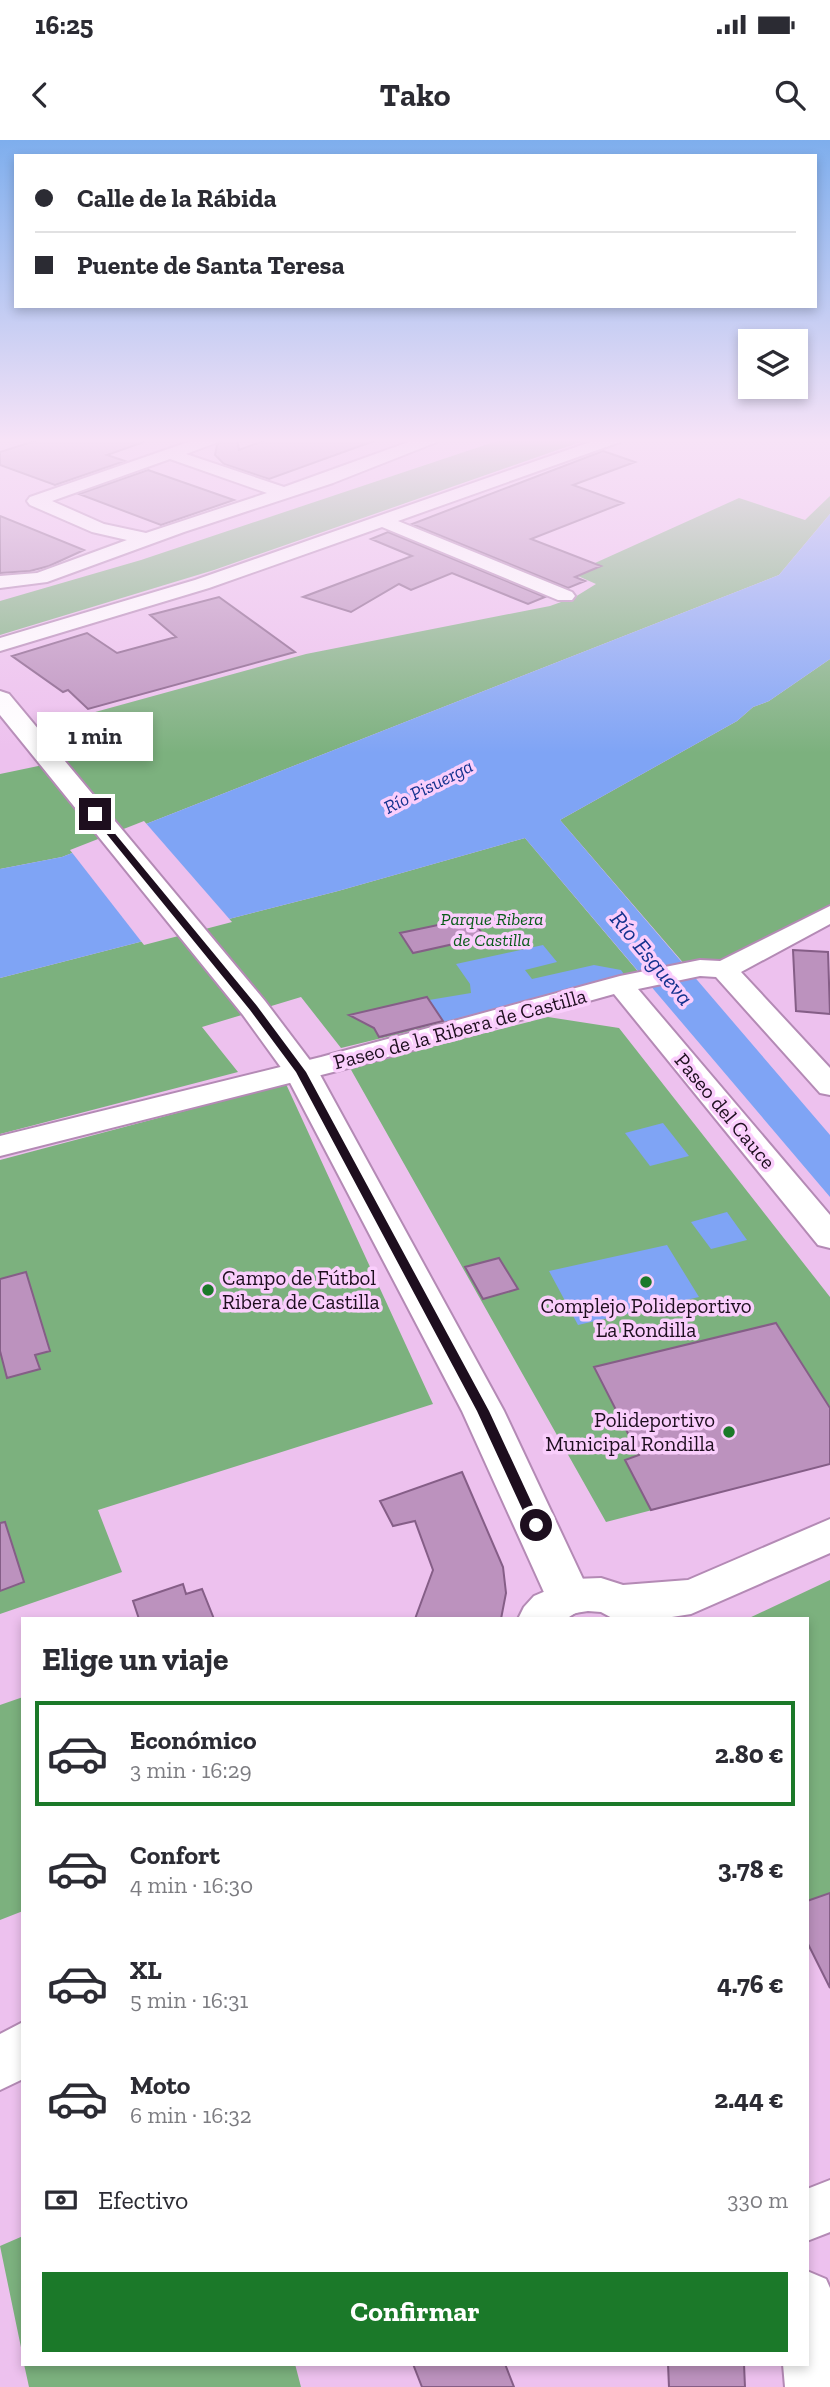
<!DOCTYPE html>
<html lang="es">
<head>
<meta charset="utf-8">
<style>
	:root { --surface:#fff; --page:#f7f7f7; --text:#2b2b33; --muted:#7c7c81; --line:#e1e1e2; --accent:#1b7929 }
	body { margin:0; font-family:"Zilla Slab",serif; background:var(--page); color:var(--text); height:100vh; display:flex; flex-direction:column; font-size:26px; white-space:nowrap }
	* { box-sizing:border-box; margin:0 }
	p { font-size:23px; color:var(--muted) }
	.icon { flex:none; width:38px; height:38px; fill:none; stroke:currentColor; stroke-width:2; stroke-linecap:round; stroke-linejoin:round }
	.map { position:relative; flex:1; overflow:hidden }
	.panel { position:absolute; left:21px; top:1477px; width:788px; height:749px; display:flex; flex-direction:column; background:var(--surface); border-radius:0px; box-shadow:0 4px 10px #0003 }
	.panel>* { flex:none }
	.top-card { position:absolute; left:14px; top:14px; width:803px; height:154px; border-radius:0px; box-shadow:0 4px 10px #0003; display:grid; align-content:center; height:154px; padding:0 21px; background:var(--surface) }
	.fabs { position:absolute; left:738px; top:189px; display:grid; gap:14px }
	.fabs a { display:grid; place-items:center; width:70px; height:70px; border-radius:0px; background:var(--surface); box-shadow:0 4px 10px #0003; font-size:35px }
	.end { position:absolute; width:32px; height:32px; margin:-16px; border:9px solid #1d0e1e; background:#fff; box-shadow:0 0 0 4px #fff }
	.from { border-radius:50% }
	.bubble { position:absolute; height:49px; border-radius:0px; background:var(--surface); box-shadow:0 4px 10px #0003; font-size:23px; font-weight:700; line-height:49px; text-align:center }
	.top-card b { display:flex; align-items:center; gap:24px; height:66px; font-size:26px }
	.top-card b+b { border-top:2px solid var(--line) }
	.top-card i { width:18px; height:18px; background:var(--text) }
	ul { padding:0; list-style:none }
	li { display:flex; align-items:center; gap:21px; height:105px; margin:0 14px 10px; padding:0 7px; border:4px solid transparent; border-radius:0px }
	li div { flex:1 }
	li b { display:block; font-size:26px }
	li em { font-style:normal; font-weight:700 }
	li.active { border-color:var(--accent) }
	li>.icon { width:63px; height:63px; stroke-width:1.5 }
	h2 { padding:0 21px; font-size:32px; line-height:84px }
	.pay { display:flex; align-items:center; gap:18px; height:77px; padding:0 21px; font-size:26px }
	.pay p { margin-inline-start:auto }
	.cta { display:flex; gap:14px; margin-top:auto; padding:14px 21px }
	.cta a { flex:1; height:80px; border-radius:0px; background:var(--accent); color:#fff; font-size:28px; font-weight:700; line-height:80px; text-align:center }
	.status { display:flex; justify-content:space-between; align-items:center; height:49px; padding:0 35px; background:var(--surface); direction:ltr }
	.status svg { height:19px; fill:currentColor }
	header { display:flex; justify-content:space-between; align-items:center; height:91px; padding:0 21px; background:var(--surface); font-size:32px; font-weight:700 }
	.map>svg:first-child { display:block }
	.green { fill:#7cb17e }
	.water { fill:#7fa4f5 }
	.pier { fill:#edc1ee }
	.building { fill:#bc92be; stroke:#855e87; stroke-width:2 }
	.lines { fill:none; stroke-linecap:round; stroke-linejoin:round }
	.minor-casing { stroke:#b48ab5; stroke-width:4 }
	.major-casing { stroke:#b48ab5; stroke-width:4 }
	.minor { fill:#fff; fill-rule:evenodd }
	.major { fill:#fff; fill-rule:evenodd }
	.route { fill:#1d0e1e }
	.poi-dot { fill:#1b7929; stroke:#facefc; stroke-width:2.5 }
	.labels { text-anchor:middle; stroke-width:7; stroke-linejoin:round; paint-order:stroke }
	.far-park-label { font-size:18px; font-style:italic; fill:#095c19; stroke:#facefc }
	.far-water-label { font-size:19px; font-style:italic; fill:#14328e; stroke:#facefc }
	.street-label { font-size:21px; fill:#1d0e1e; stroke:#facefc }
	.poi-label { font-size:21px; fill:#1d0e1e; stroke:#facefc; text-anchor:start }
	.water-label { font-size:23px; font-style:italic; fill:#14328e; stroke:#facefc }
</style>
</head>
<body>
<div class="status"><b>16:25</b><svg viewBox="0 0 49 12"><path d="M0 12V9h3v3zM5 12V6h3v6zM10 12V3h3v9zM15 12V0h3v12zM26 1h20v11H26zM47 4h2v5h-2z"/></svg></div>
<header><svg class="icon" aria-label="back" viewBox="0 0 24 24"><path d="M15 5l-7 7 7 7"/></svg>Tako<svg class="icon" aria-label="search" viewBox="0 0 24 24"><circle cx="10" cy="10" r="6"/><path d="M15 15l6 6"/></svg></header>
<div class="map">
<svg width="830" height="2247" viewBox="0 0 830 2247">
	<rect width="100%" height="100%" fill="#edc1ee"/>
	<path class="green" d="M503,299H589L214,430L0,495V461L141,420Z
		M830,356V374L779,435L62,717L0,729V634L110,611L77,577L306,514L550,466L575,457L596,444L578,436L601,426L595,423L739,358L805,380Z
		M830,519V769L731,821L686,826L560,680L737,581L753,567L769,561Z
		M525,698L641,835L341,908L301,857L202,887L238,932L0,994V838L338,751Z
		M548,877L619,888L830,1157V1324L606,1382L350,928Z
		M286,944L433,1264L98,1370L122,1432L0,1474V1020Z
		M830,1440V1753L807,1761V1479H747Z
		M23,1557V1771L0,1780V1565Z
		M23,2096V2217L0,2106Z
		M24,2224H295L301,2247H29Z"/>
	<path class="water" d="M830,374V519L769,561L753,567L737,581L560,680L830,995V1057L525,698L338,751L0,838V729L62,717L779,435Z
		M543,805L557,822L525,830L532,839L594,825L621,830L626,837L443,882L429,860L471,853L470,844L456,824Z
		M663,983L689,1016L650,1026L625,993Z
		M727,1072L747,1100L711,1109L691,1082Z
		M667,1105L699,1157L578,1185L549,1131Z"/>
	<path class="pier" d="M144,681L232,782L144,805L70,710Z"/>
	<path class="building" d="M41,299H143L144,302L107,315L125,321L55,345L0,325V312Z
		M223,299H237L239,310L268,299H374V301L269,339L224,324L215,315L217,305Z
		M603,311L635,322L573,345L623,363L531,399L601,426L575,437L585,441L568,448L412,384Z
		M148,330L234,360L161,385L79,354Z
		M0,376L84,410L49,426L30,431L0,433Z
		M388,392L545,457L528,464L452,433L411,450L399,444L351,472L303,457L412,416L371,399Z
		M219,457L295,512L88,569L68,550L63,552L12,516L87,493L117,513L176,497L150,475Z
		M471,778L485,797L413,813L400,793Z
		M793,810L828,812L830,874L796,871Z
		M427,857L443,881L379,897L374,888L349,875Z
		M499,1118L518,1149L483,1159L465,1127Z
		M26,1132L50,1211L35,1215L40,1229L7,1238L0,1211V1139Z
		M776,1183L830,1268V1324L651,1370L625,1320L639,1315L594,1227Z
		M462,1332L503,1427L506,1453L501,1479H415L433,1430L415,1381L393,1386L380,1361Z
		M5,1382L24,1442L0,1451V1383Z
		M183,1444L186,1454L202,1449L214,1479H139L133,1461Z
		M830,1753V1848L807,1802V1761Z
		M413,2224H505L514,2247H422Z
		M668,2224H744L745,2247H669Z"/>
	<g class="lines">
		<g class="minor-casing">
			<path id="minor" d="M197,299H220L218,302L186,314L284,347L417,299H439L437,302L333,343L184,392L47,442L0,448V436L37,433L127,400L92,392L30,365L27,361L30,357ZM170,319L267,353L146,393L104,384L52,361Z
				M599,299H622L620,302L398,381L572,452L575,456L572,460H558L382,387L209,448L0,511V498L195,440Z
				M830,766V784L741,832L830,928V955L820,953L716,837L700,836L638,849L830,1075V1108L818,1105L614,854L337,931L0,1016V996L321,917L620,836L700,820L720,821Z
				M830,1379V1413L691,1474L659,1479H614L601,1472L588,1471L575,1473L566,1479H518L524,1467L534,1456L574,1439L601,1438L623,1445L688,1440Z
				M23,1882V1939L0,1950V1894Z
				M830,2040V2092L807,2101V2049Z
				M807,2131L826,2139L830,2148V2247H785L783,2224H807Z"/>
		</g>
		<g class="major-casing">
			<path id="major" d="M0,551L9,554L265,861L318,931L504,1271L591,1456L584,1470L568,1476L552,1470L462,1271L285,933L243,875L0,575Z"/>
		</g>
		<use href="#minor" class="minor"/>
		<use href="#major" class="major"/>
	</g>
	<linearGradient id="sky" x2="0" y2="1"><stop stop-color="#7eaeed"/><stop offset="0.49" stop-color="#f7e3f7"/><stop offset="1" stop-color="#f7e3f7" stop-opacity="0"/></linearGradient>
	<rect width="830" height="613" fill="url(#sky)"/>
	<path class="route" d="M92,673H98L257,866L306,932L489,1271L542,1385L540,1388H531L477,1271L296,932L250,870L92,676Z"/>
	<g class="poi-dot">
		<circle cx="646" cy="1142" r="7"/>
		<circle cx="208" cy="1150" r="7"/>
		<circle cx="729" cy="1292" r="7"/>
	</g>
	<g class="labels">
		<g class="far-park-label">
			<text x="492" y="785">Parque Ribera<tspan x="492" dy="21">de Castilla</tspan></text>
		</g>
		<g class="far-water-label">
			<text transform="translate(428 646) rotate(-27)" y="7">Río Pisuerga</text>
		</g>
		<g class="street-label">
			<text transform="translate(460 889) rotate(-15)" y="7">Paseo de la Ribera de Castilla</text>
			<text transform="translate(725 971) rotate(50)" y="7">Paseo del Cauce</text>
		</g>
		<g class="poi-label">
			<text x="222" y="1145">Campo de Fútbol<tspan x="222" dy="24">Ribera de Castilla</tspan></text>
			<text x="646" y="1173" text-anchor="middle">Complejo Polideportivo<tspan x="646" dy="24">La Rondilla</tspan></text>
			<text x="715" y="1287" text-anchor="end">Polideportivo<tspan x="715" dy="24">Municipal Rondilla</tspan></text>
		</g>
		<g class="water-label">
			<text transform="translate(652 818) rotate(50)" y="8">Río Esgueva</text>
		</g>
	</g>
</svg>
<div class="fabs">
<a><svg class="icon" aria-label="layers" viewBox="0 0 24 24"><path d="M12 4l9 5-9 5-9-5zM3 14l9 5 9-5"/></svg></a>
</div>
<i class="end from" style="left:536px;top:1385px"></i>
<i class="end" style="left:95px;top:674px"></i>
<div class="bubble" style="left:37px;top:572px;width:116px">1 min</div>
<div class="top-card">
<b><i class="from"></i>Calle de la Rábida</b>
<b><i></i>Puente de Santa Teresa</b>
</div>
<section class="panel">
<h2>Elige un viaje</h2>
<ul>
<li class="active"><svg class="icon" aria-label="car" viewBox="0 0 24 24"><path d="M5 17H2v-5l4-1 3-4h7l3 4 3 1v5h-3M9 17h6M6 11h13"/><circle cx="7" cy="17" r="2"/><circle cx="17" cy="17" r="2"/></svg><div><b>Económico</b><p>3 min · 16:29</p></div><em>2.80 €</em></li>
<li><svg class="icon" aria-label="car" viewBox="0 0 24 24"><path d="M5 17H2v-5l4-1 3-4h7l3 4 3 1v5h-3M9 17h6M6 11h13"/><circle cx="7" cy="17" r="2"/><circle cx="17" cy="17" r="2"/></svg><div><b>Confort</b><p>4 min · 16:30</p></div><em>3.78 €</em></li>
<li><svg class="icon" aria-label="car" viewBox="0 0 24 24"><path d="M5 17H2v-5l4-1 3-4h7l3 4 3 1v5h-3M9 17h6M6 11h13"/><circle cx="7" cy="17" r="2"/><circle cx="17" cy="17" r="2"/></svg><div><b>XL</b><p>5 min · 16:31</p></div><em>4.76 €</em></li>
<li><svg class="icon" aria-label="car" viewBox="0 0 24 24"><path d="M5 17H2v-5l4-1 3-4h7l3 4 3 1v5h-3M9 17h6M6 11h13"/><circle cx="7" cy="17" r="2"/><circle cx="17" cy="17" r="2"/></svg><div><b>Moto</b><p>6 min · 16:32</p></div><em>2.44 €</em></li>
</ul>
<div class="pay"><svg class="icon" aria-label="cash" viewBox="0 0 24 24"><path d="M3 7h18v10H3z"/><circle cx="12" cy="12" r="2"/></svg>Efectivo<p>330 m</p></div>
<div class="cta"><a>Confirmar</a></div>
</section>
</div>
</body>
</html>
